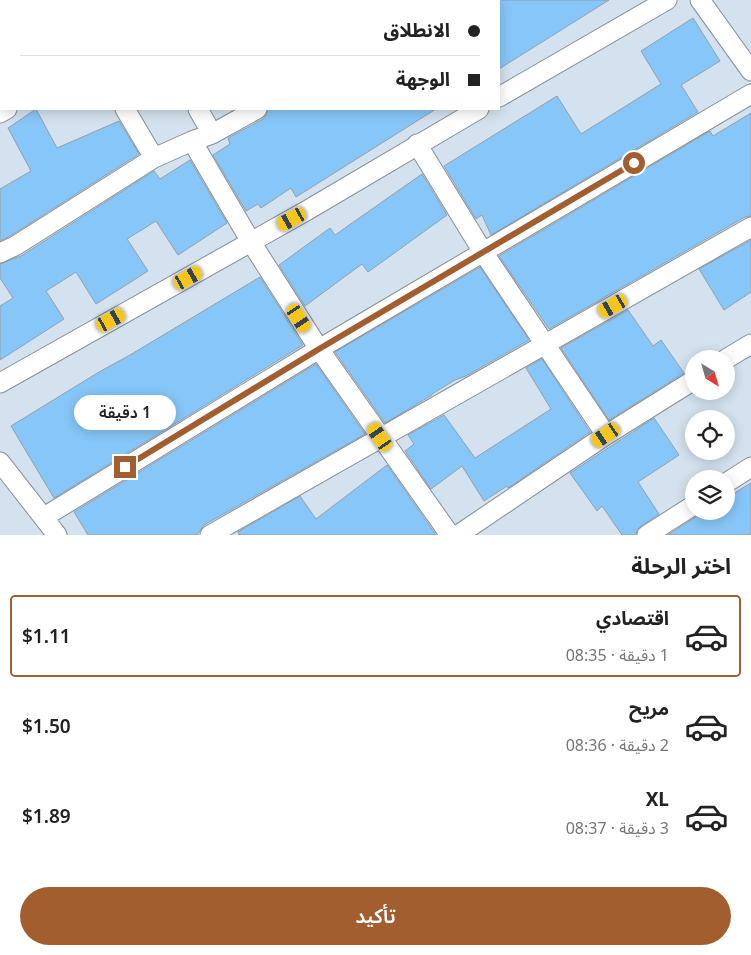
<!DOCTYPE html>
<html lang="ar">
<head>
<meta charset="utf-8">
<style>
	:root { --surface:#fff; --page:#f2f2f2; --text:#222; --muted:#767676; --line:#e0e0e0; --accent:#a35e30 }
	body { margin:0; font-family:"Noto Sans","Noto Sans Arabic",sans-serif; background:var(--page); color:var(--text); direction:rtl; height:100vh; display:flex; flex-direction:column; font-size:19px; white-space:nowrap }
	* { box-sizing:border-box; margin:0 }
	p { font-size:16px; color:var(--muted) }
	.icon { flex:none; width:28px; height:28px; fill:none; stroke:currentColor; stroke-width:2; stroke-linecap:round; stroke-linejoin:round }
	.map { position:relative; height:535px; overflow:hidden; direction:ltr }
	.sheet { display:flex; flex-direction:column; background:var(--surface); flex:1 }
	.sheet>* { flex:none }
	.banner { position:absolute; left:0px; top:0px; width:500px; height:110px; box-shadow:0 2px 12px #0003; direction:rtl; display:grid; align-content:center; height:110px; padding:0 20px; background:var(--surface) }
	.needle { width:32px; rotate:143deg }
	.buttons { position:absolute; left:685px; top:350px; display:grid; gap:10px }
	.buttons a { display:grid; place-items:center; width:50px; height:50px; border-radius:50%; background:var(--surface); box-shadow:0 2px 12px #0003; font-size:25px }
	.end { position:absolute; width:22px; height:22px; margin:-11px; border:6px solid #a35e30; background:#fff; box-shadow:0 0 0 2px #fff }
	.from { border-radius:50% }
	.bubble { position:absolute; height:35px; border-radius:18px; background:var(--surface); box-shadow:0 2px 12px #0003; font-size:16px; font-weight:600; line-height:35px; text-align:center; direction:rtl }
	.car { position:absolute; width:15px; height:30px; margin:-15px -8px; border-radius:6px; box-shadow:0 0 4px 1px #0007; background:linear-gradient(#f5c518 24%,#345 0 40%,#f5c518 0 76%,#345 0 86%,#f5c518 0) }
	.banner b { display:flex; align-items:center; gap:18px; height:48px; font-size:19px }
	.banner b+b { border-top:1px solid var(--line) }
	.banner i { width:12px; height:12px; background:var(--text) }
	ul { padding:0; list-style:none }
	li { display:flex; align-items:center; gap:15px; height:82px; margin:0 10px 8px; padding:0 10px; border:2px solid transparent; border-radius:5px }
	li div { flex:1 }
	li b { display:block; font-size:19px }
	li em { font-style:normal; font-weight:600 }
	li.on { border-color:var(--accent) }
	li>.icon { width:45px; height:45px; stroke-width:1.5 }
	h2 { padding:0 20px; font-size:22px; line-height:60px }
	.cta { display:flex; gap:10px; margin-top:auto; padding:10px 20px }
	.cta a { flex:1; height:58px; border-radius:30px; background:var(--accent); color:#fff; font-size:20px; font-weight:600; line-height:58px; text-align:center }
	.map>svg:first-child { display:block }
	.building { fill:#86c6f8; stroke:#92a0ac }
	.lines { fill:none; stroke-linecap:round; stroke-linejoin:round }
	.street-casing { stroke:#82909b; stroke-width:21 }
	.street { stroke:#fff; stroke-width:19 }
	.route { stroke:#a35e30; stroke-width:6 }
</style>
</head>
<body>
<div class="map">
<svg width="751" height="535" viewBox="0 0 751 535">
	<rect width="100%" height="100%" fill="#d3e2ee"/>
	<path class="building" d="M499,0H609L499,69Z
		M693,18L720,61L681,85L698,112L491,235L482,215L476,219L444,166L557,96L581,134L661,84L641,51Z
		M36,109L57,148L119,121L139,154L10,236L0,241V189L31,171L8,128Z
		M268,109H436L296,197L291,188L261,208L258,204L246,211L213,155L230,144L228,138L263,119L267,114Z
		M751,113V216L745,217L549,329L499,256L710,131L713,136Z
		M190,160L227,223L178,255L156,221L127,239L148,271L96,304L76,272L46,291L64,319L0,360V306L13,298L0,278V264L21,256L154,171L160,179Z
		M422,174L447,215L368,272L362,264L305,306L279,265L330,228L335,235Z
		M751,240V292L724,310L699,269Z
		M480,267L529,340L466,376L455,380L432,394V395L385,423L335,352Z
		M260,277L303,345L54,498L11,426L99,372L130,355Z
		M628,310L653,346L661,340L684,373L609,420L561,348Z
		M542,359L590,432L508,488L507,486L484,501L462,466L431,489L405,451L414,444L408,435L444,415L475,458L551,409L526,368Z
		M316,364L365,434L204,525L197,535H88L74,512Z
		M654,418L679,455L638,482L659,514L641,526L637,530L636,535H622L602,506L597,511L570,473Z
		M387,465L436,535H239L238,532L300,496L316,519Z
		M751,483V535H668L705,511H726V498Z"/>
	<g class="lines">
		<g class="street-casing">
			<path id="street" d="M121,0L122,1
				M700,0L751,71
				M205,1L207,0
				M445,1L447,0
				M499,97L667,0
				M125,109L154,158
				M198,109L212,134
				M0,113L7,109
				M192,141L251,242L319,349L450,535
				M417,144L483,252L606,435
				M0,253L15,246L154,158L192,141L212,134L257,109
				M726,359L751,344
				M0,383L306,211L479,109
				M0,462L57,535
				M726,483L751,467
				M44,517L319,349L751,94
				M210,535L751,227
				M458,535L606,435L694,380
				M647,535L694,505"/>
		</g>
		<use href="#street" class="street"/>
	</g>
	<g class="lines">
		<path class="route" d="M125,467L319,349L634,163"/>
	</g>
</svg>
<div class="buttons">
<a><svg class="needle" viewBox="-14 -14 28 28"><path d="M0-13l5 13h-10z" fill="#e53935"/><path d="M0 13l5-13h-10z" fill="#767676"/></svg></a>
<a><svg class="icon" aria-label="locate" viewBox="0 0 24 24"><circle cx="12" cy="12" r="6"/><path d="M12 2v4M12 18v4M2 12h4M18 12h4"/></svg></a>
<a><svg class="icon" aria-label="layers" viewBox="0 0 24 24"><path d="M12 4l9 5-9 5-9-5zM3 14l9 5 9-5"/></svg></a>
</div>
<i class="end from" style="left:634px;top:163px"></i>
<i class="end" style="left:125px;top:467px"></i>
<div class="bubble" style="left:74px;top:395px;width:102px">1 دقيقة</div>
<i class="car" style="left:292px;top:219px;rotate:241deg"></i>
<i class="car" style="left:188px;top:278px;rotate:61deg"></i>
<i class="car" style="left:613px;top:306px;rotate:240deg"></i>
<i class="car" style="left:299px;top:318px;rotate:147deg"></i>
<i class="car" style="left:111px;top:320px;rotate:61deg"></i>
<i class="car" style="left:606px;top:435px;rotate:236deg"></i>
<i class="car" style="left:380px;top:437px;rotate:325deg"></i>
<div class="banner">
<b><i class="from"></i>الانطلاق</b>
<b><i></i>الوجهة</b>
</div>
</div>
<section class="sheet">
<h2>اختر الرحلة</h2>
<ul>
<li class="on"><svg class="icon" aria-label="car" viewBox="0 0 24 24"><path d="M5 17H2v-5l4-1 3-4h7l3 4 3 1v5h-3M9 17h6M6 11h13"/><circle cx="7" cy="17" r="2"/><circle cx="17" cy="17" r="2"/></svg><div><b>اقتصادي</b><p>1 دقيقة · 08:35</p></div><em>$1.11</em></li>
<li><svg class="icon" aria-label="car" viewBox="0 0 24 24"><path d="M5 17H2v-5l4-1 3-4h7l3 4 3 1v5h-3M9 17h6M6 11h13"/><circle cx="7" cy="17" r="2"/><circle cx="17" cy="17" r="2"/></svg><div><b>مريح</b><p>2 دقيقة · 08:36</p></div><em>$1.50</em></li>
<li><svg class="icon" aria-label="car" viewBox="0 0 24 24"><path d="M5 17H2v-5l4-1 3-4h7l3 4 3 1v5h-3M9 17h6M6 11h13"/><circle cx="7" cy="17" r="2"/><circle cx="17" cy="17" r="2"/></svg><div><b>XL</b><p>3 دقيقة · 08:37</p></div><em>$1.89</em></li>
</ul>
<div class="cta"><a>تأكيد</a></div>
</section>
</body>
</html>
